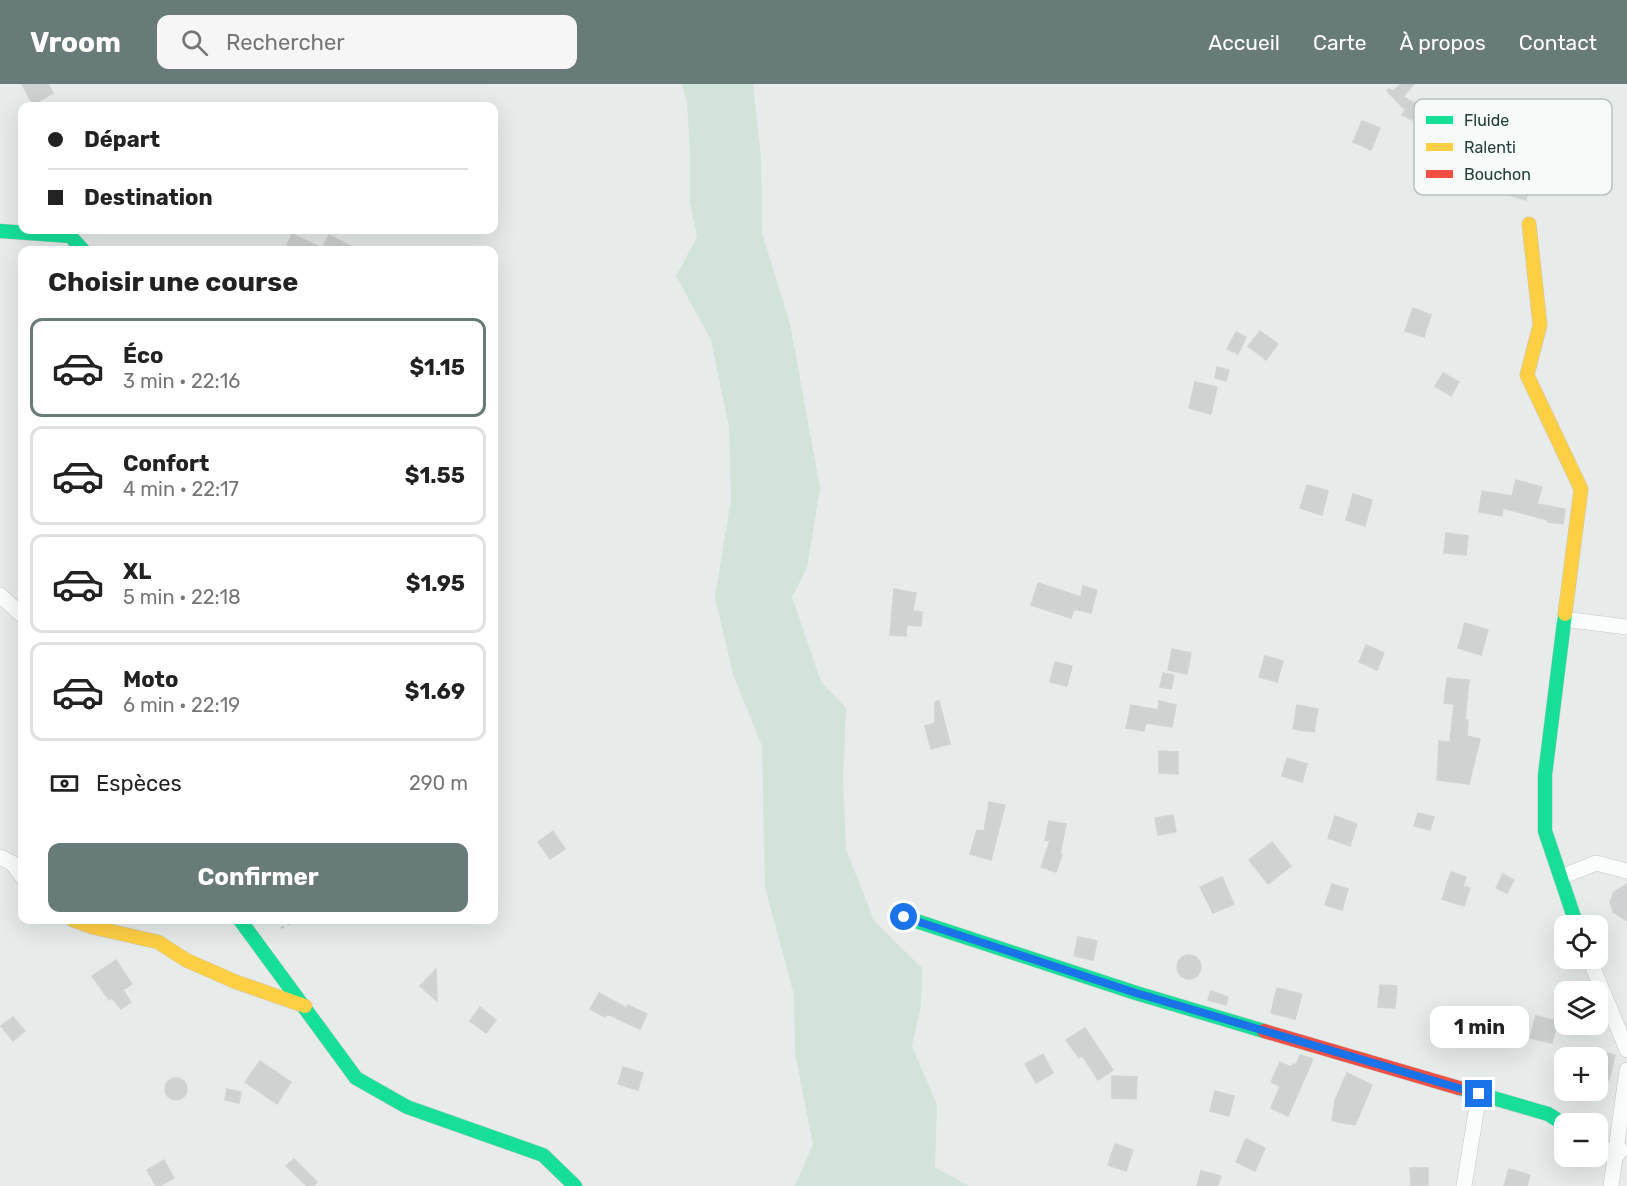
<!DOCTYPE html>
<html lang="fr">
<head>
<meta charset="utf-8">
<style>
	:root { --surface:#fff; --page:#f6f6f6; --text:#222; --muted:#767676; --line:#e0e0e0; --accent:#697b78 }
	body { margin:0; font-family:Rubik,sans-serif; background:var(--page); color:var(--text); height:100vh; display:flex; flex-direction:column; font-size:22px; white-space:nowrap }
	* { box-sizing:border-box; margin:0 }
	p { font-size:20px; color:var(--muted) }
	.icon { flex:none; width:33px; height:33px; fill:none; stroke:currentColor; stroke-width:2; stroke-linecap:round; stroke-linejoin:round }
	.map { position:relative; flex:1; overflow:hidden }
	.sheet { position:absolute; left:18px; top:162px; width:480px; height:678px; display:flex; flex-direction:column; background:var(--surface); border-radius:12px; box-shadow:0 6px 24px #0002 }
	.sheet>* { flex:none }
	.top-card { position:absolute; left:18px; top:18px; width:480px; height:132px; border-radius:12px; box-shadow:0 6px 24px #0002; display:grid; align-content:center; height:132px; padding:0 30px; background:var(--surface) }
	.controls { position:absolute; left:1554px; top:831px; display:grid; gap:12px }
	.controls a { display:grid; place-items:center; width:54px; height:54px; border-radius:12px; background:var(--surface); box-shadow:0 6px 24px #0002; font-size:30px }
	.end { position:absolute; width:27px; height:27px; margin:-14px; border:8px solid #1a73e8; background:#fff; box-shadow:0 0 0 3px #fff }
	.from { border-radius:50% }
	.bubble { position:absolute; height:42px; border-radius:12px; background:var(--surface); box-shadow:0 6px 24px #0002; font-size:20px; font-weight:700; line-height:42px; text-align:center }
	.top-card b { display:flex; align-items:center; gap:21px; height:57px; font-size:22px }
	.top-card b+b { border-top:2px solid var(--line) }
	.top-card i { width:15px; height:15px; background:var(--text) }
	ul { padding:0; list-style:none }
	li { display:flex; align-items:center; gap:18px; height:99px; margin:0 12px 9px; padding:0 18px; border:3px solid var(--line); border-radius:12px }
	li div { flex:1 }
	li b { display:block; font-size:22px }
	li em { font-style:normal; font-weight:700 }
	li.selected { border-color:var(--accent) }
	li>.icon { width:54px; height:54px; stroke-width:1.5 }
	h2 { padding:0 30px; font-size:27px; line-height:72px }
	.pay { display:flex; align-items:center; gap:15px; height:66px; padding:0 30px; font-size:22px }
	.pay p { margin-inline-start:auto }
	.action { display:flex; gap:12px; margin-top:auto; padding:12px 30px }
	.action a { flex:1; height:69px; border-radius:12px; background:var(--accent); color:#fff; font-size:24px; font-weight:700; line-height:69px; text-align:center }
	header { display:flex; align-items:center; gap:36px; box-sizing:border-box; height:84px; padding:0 30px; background:var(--accent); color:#fff }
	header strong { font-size:28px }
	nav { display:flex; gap:33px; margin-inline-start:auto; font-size:21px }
	.search { width:420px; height:54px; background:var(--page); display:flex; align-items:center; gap:15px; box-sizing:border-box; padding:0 21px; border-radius:12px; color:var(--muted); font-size:22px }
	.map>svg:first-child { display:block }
	.green { fill:#d2e3da }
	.building { fill:#ced2d1; stroke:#d0d4d3; stroke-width:1.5 }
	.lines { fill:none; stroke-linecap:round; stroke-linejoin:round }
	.street-casing { stroke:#c4c8c7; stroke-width:16 }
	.fast-casing { stroke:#c3c9c7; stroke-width:15 }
	.slow-casing { stroke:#c3c9c7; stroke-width:15 }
	.jam-casing { stroke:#c3c9c7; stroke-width:15 }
	.path { stroke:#c2cbca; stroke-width:2; stroke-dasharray:3 4.5; stroke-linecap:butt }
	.street { stroke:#fbfcfc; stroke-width:15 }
	.fast { stroke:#16e098; stroke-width:14 }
	.slow { stroke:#ffcf43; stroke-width:14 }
	.jam { stroke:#f24e42; stroke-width:14 }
	.route { stroke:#1a73e8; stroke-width:8 }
	.key { fill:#f6faf8; stroke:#b7c2bf; stroke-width:1.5 }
	.key-label { font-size:16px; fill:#253e3b }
</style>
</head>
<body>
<header>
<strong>Vroom</strong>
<div class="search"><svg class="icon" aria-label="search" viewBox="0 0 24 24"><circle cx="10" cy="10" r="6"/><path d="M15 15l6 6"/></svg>Rechercher</div>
<nav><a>Accueil</a><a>Carte</a><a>À propos</a><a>Contact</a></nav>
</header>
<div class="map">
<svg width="1627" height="1102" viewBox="0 0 1627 1102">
	<rect width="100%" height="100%" fill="#e7ebea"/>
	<path class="green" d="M682,0H753L761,73L762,149L790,240L820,404L807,484L792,513L821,598L846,624L843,696L846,765L874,837L922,884L921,921L912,962L937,1021L935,1083L969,1102H795L813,1060L795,969L794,911L765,803L762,662L733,590L715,513L731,415L729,343L711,256L676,192L697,153L690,118V68L687,18Z"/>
	<path class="building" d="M22,0H48L53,9L33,21Z
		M1401,0H1414L1403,13L1420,22L1412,36L1402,31L1405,26L1387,7L1389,5L1393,7Z
		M1362,37L1380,44L1371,66L1353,58Z
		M1510,90L1531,96L1526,116L1505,110Z
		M292,150L322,164L329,151L358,166H299L287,161Z
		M1413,224L1431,231L1424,253L1405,247Z
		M1260,247L1278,260L1266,276L1248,262Z
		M1236,248L1246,253L1238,270L1227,265Z
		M1217,283L1229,286L1226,297L1215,294Z
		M1443,289L1459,298L1451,312L1435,302Z
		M1195,298L1217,303L1211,330L1189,324Z
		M1516,396L1542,403L1537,420L1565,425L1563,440L1548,438V436L1503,424L1502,432L1479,428L1482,407L1512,412Z
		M1307,401L1328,407L1322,431L1300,424Z
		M1353,410L1372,416L1365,442L1346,436Z
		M1446,449L1468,452L1466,471L1444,469Z
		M1038,499L1081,513L1083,502L1097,506L1091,529L1074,525L1071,534L1031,521Z
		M894,505L916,509L913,527L922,528L921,542L907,541L906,552L890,551Z
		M1465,539L1488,546L1481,571L1458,564Z
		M1366,561L1384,569L1377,586L1359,578Z
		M1172,565L1191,569L1187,590L1168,586Z
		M1265,572L1283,577L1277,598L1259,593Z
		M1055,578L1072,582L1067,602L1050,598Z
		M1163,589L1174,591L1171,605L1160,603Z
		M1447,594L1469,596L1465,636H1468L1467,652L1480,655L1469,700L1437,696L1439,657L1450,658L1454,620L1444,619Z
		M939,617L950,660L931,665L925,642L935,639V618Z
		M1159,617L1176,621L1172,643L1146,639L1144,647L1126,644L1131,621L1158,626Z
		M1297,621L1318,625L1314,648L1293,645Z
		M1159,667L1178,668V690L1159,689Z
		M1287,674L1307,680L1302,698L1282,692Z
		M989,718L1005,721L991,776L970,770L977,746L984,747Z
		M1418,729L1434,733L1430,746L1414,742Z
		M1173,731L1176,748L1158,751L1155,734Z
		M1335,732L1357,740L1350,762L1328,754Z
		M1049,737L1066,740L1060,771H1062L1056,788L1041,783L1050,757L1045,756Z
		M553,747L565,765L550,775L538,758Z
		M1272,758L1291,782L1268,800L1249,776Z
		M1451,788L1466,793L1463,802L1470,804L1464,822L1442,815Z
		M1503,790L1514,796L1507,809L1496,804Z
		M1222,793L1234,820L1213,829L1200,803Z
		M1332,800L1348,805L1342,826L1325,821Z
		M1627,800V837L1613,828L1610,818L1614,808Z
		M1078,853L1097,857L1093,876L1074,872Z
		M1177 883a12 12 0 1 1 24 0a12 12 0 1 1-24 0Z
		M116,876L132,900L123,906L131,918L121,925L112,914L109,916L92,892Z
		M436,885L437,917L420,902Z
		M1380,901L1397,902L1395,924L1378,923Z
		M1277,904L1302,910L1295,935L1271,929Z
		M1211,907L1228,913L1226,921L1208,916Z
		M599,909L627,924L628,921L647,930L640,945L607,930L605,933L590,925Z
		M480,923L496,936L486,949L470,937Z
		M1536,932L1558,937L1552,959L1530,954Z
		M13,933L25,947L13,957L1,942Z
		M1085,944L1113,986L1098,996L1082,971L1079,974L1066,956Z
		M1598,967L1615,971L1609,996L1598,993Z
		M1043,970L1053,989L1036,999L1025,980Z
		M1300,971L1313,975L1288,1032L1271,1024L1280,1002L1271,998L1280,978L1291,983L1293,980L1296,981Z
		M260,977L291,998L277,1020L245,998Z
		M623,983L643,989L638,1006L618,1000Z
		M1347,989L1372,1001L1355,1041L1332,1037L1335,1016Z
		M1112,992L1137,993L1136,1015L1112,1014Z
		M165 1005a11 11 0 1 1 22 0a11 11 0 1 1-22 0Z
		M227,1005L241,1008L239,1019L225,1016Z
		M1215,1007L1234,1012L1229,1032L1210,1027Z
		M1246,1055L1265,1064L1255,1087L1236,1078Z
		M1115,1060L1133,1066L1126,1087L1108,1081Z
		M294,1075L317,1098L314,1102H307L286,1082Z
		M164,1076L174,1094L160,1102H156L147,1086Z
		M1410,1084H1428V1101H1411Z
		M1509,1085L1530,1091L1527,1102H1504Z
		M1201,1087L1221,1092L1218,1102H1197Z"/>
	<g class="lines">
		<g class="street-casing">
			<path id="street" d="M0,511L22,531
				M1563,535L1627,543
				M0,773L12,779L22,793
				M1561,793L1596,779L1627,787
				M1589,874L1627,966
				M1598,1061L1616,1072L1621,1066
				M1464,1102L1479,1010
				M1611,1102L1627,986"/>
		</g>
		<g class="fast-casing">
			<path id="fast" d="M0,147L70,152L83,166
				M1565,530L1545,691V747L1577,842
				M904,833L1136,909L1264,947
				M240,836L356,994L407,1023L543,1071L575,1102
				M1459,1004L1548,1030L1564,1040"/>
		</g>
		<g class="slow-casing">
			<path id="slow" d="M1529,140L1540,241L1527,291L1581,405L1565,530
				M73,836L92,843L158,858L186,876L236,898L305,922"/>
		</g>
		<g class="jam-casing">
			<path id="jam" d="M1264,947L1459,1004"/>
		</g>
		<path class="path" d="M281,844L296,836"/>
		<use href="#street" class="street"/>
		<use href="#fast" class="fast"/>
		<use href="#slow" class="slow"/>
		<use href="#jam" class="jam"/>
	</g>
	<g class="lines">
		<path class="route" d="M904,833L1136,909L1479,1010"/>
	</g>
	<rect x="1414" y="15" width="198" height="96" rx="9" class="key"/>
	<rect x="1426" y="32" width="27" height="8" fill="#16e098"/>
	<rect x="1426" y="59" width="27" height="8" fill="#ffcf43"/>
	<rect x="1426" y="86" width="27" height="8" fill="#f24e42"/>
	<g class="key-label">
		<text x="1464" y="42">Fluide</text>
		<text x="1464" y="69">Ralenti</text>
		<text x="1464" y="96">Bouchon</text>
	</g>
</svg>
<div class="controls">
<a><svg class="icon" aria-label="locate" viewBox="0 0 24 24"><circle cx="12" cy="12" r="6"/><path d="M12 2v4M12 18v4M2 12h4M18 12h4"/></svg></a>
<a><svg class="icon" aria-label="layers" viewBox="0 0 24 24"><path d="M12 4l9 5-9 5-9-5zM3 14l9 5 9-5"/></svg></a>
<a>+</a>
<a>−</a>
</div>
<i class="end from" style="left:904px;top:833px"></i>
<i class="end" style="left:1479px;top:1010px"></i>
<div class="bubble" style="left:1430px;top:922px;width:99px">1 min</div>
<div class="top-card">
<b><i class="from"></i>Départ</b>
<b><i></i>Destination</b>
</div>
<section class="sheet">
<h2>Choisir une course</h2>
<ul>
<li class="selected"><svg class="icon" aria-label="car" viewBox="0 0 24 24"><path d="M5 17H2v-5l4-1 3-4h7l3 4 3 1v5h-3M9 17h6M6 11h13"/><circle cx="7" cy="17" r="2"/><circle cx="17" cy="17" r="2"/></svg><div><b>Éco</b><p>3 min · 22:16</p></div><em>$1.15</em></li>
<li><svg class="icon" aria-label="car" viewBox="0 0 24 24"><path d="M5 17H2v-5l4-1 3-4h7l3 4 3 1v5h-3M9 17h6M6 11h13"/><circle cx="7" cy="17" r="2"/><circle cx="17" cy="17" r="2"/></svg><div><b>Confort</b><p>4 min · 22:17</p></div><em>$1.55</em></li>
<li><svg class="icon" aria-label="car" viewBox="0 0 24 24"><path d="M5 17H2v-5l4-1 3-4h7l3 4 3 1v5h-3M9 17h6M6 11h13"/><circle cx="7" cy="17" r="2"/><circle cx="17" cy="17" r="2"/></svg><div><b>XL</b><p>5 min · 22:18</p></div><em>$1.95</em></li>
<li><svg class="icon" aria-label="car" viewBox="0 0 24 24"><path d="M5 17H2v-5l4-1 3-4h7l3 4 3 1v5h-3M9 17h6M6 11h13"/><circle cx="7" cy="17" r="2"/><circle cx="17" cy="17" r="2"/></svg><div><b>Moto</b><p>6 min · 22:19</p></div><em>$1.69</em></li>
</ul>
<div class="pay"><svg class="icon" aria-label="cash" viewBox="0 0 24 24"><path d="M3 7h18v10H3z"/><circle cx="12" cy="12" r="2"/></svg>Espèces<p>290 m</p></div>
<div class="action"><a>Confirmer</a></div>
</section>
</div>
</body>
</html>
